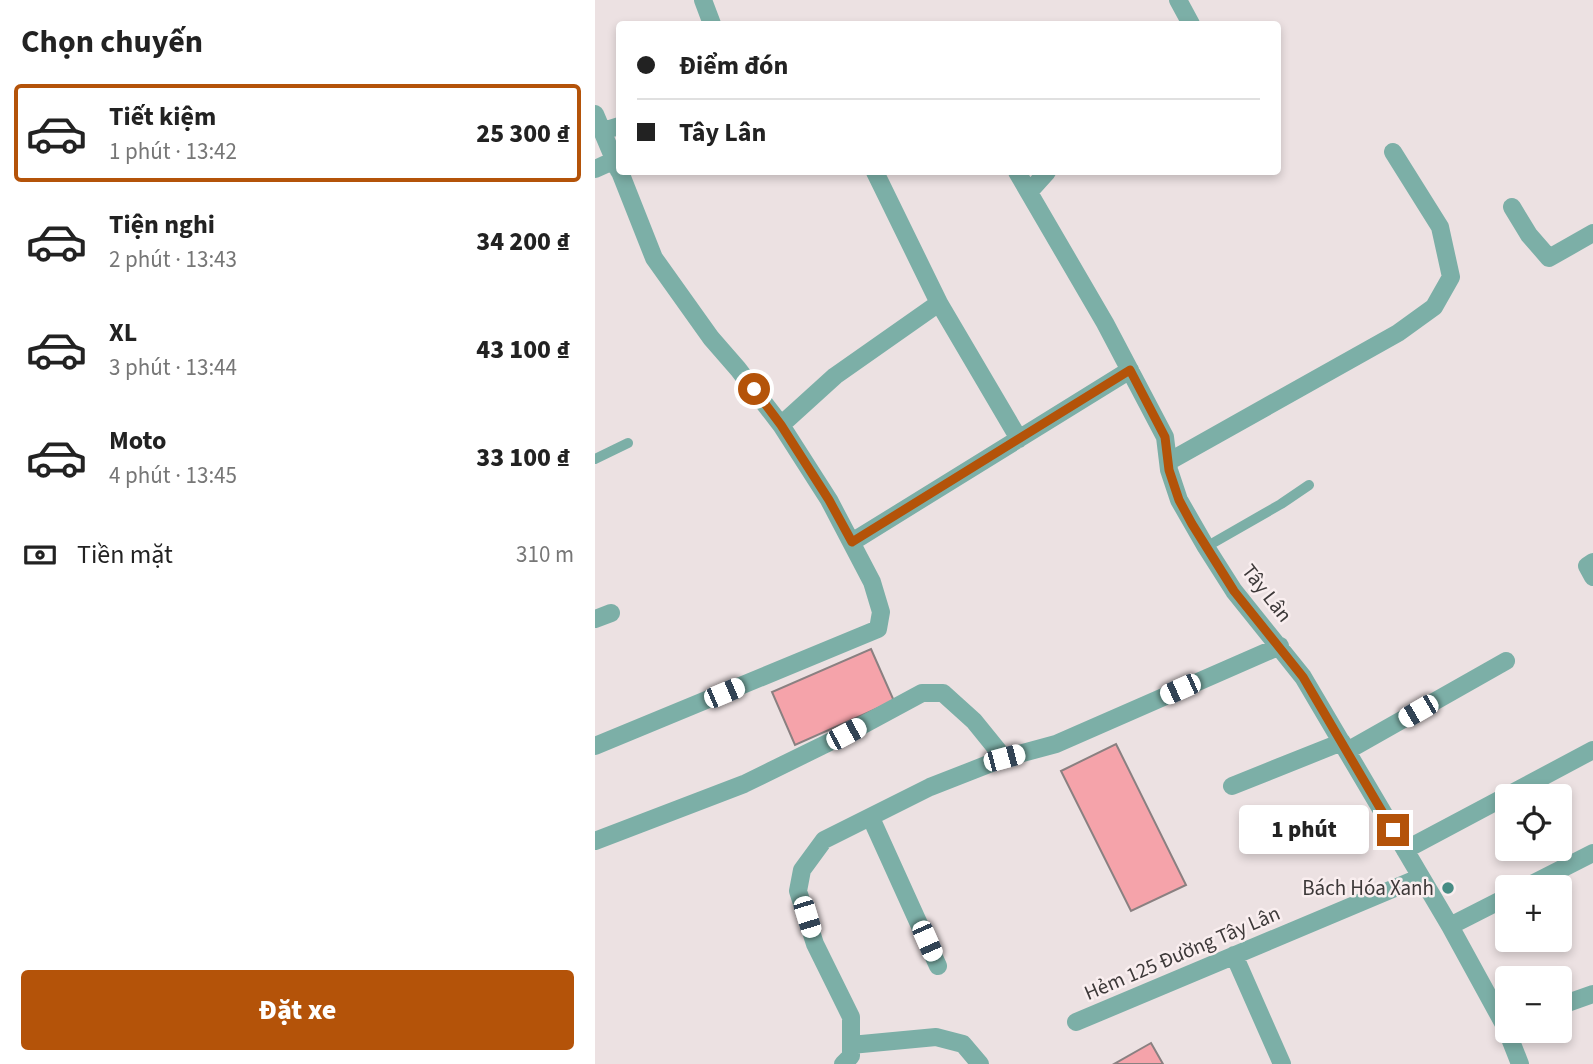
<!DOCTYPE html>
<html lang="vi">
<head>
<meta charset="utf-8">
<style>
	:root { --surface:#fff; --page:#f6f6f6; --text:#222; --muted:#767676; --line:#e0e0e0; --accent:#b45309 }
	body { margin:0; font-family:"Source Sans 3",sans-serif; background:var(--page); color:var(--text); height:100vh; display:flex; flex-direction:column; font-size:26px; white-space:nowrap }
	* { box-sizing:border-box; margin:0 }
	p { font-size:23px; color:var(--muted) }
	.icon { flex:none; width:38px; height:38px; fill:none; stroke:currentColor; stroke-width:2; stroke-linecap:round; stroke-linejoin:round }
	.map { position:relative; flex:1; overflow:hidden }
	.panel { display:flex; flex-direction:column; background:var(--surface); width:595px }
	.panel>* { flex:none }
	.guide { position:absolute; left:21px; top:21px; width:665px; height:154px; border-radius:7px; box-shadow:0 4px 10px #0003; display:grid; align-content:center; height:154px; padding:0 21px; background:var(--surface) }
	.buttons { position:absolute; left:900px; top:784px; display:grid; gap:14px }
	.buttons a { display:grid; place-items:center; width:77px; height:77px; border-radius:7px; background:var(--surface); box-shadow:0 4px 10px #0003; font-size:35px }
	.end { position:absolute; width:32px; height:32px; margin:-16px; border:9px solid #b45309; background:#fff; box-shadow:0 0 0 4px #fff }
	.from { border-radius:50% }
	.bubble { position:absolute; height:49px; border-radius:7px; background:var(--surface); box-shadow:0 4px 10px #0003; font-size:23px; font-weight:800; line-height:49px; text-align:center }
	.car { position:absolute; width:21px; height:42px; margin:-21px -10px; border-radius:9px; box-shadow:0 0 5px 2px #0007; background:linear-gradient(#fff 24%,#345 0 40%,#fff 0 76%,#345 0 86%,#fff 0) }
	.guide b { display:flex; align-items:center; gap:24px; height:66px; font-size:26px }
	.guide b+b { border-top:2px solid var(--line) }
	.guide i { width:18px; height:18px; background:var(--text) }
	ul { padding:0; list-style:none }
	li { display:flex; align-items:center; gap:21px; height:98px; margin:0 14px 10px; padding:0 7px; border:4px solid transparent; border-radius:7px }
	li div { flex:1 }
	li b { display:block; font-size:26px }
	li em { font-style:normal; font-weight:800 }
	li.on { border-color:var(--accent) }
	li>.icon { width:63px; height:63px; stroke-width:1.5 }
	h2 { padding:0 21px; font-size:32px; line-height:84px }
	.pay { display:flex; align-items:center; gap:18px; height:77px; padding:0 21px; font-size:26px }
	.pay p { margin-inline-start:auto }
	.primary-button { display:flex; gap:14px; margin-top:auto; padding:14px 21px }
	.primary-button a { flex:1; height:80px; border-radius:7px; background:var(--accent); color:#fff; font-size:28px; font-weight:800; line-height:80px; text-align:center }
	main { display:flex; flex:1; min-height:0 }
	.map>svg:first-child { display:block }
	.building { fill:#f5a3aa; stroke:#8a8081; stroke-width:2 }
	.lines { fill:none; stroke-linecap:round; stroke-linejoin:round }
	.lane { stroke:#7cafa7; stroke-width:10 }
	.street { stroke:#7cafa7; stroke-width:18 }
	.route { stroke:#b45309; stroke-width:9 }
	.poi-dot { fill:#478c84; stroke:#f9eeef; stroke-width:2.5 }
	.labels { text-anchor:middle; stroke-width:5; stroke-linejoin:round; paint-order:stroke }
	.street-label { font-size:21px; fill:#3d3939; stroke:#f9eeef }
	.poi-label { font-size:21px; fill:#3d3939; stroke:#f9eeef; text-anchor:end }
</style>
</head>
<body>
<main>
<section class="panel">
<h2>Chọn chuyến</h2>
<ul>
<li class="on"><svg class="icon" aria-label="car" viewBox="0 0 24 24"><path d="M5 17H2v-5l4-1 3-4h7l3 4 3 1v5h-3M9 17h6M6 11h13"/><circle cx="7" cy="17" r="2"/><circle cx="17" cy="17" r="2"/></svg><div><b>Tiết kiệm</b><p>1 phút · 13:42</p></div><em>25 300 ₫</em></li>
<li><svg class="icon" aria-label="car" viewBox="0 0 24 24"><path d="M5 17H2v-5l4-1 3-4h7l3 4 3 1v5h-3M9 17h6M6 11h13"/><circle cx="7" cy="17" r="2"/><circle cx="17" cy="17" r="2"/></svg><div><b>Tiện nghi</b><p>2 phút · 13:43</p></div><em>34 200 ₫</em></li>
<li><svg class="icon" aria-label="car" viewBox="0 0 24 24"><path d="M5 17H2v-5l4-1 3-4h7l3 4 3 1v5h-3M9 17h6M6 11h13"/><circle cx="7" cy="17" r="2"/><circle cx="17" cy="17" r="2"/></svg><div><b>XL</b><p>3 phút · 13:44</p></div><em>43 100 ₫</em></li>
<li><svg class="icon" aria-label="car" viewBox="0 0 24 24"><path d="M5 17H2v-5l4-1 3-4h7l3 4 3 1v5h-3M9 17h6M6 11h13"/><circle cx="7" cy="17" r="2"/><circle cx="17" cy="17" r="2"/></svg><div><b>Moto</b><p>4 phút · 13:45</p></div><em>33 100 ₫</em></li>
</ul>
<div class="pay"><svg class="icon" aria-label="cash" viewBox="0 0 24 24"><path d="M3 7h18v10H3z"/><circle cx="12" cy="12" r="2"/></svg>Tiền mặt<p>310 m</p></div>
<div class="primary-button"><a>Đặt xe</a></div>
</section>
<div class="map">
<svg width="998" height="1064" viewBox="0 0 998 1064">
	<rect width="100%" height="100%" fill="#ece1e2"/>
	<path class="building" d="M276,649L299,701L200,745L177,692Z
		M521,744L591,885L536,911L466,771Z
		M556,1043L568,1064H519Z"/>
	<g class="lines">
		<path class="lane" d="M0,459L33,443
			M611,547L686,504L714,485"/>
		<path class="street" d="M108,0L117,24
			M583,0L596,24
			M0,114L24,171
			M8,131L24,126
			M0,169L20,160
			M25,172L59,258L116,338L143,369L186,425
			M422,172L510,323L570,437L574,470L584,500L611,547L639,591L708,677L855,926L912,1030
			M434,192L452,172
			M917,207L934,235L954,258L998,233
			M344,303L424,439
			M573,462L803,333L839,307L856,277L845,227L798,152
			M257,542L535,370
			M998,562L992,566L998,577
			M0,619L16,613
			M0,746L283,629L286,612L277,582L234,500L186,425L240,376L344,303L280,172
			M752,751L911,661
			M637,786L747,742
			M276,818L343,966
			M0,841L149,784L251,734L327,693H348L379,721L409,758L461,744L685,646
			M810,850L998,750
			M931,887L998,853
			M855,926L912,897
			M639,955L687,1064
			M964,1006L998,994
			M481,1022L826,877
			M912,1031L925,1064
			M256,1045L341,1037L368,1044L385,1064
			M248,1064L256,1056V1017L220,944L203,891L207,870L229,840L335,787L409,758"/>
	</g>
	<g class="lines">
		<path class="route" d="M159,389L186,425L234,500L257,542L535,370L570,437L574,470L584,500L597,524L639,591L708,677L798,830"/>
	</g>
	<circle class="poi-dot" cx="853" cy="888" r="7"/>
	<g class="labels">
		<g class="street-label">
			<text transform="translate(672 593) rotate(52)" y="7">Tây Lân</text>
			<text transform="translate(587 953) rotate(-23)" y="7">Hẻm 125 Đường Tây Lân</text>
		</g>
		<g class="poi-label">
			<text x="839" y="895">Bách Hóa Xanh</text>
		</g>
	</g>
</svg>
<div class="buttons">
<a><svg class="icon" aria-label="locate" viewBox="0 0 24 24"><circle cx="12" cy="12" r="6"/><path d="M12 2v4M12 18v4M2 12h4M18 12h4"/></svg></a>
<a>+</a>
<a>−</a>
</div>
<i class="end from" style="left:159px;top:389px"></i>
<i class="end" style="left:798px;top:830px"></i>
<div class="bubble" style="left:644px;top:805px;width:130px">1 phút</div>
<i class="car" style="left:585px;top:689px;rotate:246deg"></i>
<i class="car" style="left:129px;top:693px;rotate:67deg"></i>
<i class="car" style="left:823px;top:711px;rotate:240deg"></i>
<i class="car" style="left:251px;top:734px;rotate:62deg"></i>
<i class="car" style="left:409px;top:758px;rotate:75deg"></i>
<i class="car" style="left:212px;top:917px;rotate:163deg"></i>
<i class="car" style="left:332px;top:941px;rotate:156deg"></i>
<div class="guide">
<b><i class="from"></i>Điểm đón</b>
<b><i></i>Tây Lân</b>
</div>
</div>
</main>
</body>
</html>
